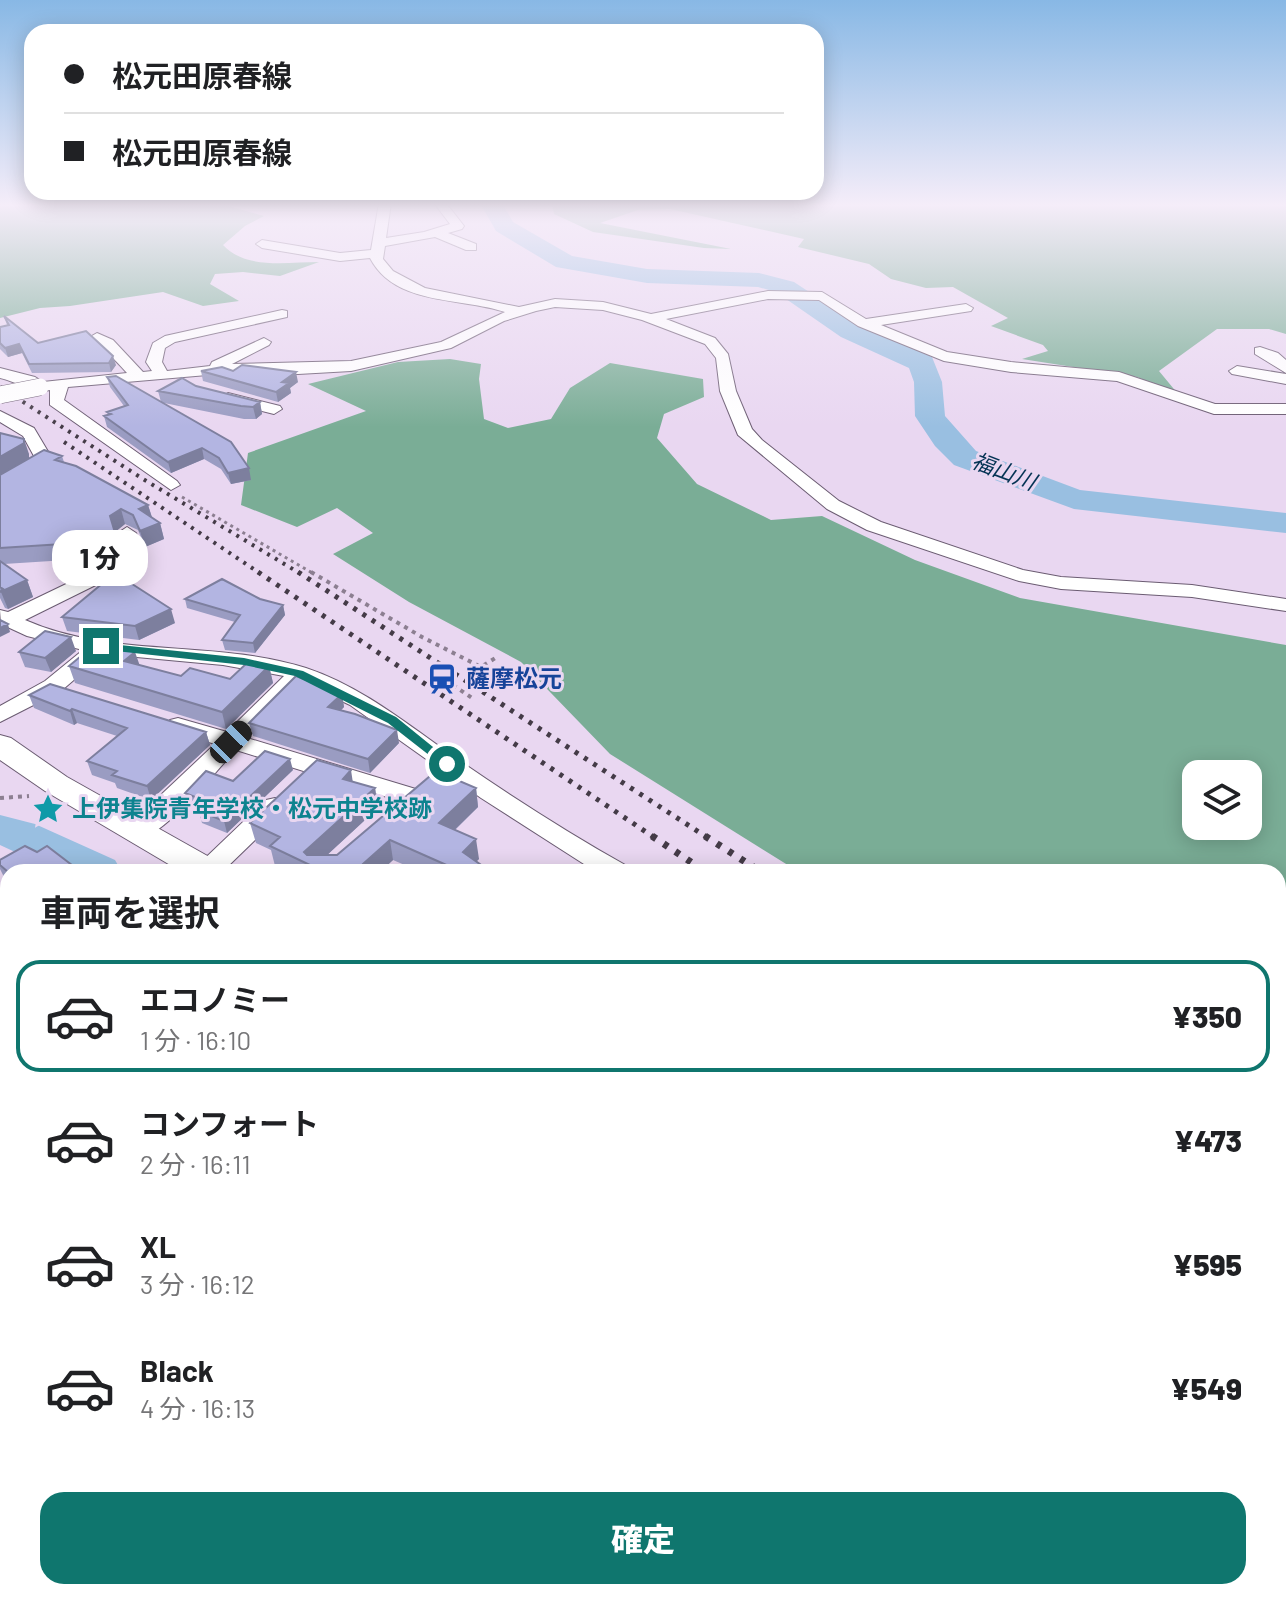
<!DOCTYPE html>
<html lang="ja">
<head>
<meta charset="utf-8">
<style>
	:root { --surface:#fff; --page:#f6f6f6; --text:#202124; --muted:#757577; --line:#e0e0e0; --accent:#0f766e }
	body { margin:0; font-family:Barlow,"Noto Sans JP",sans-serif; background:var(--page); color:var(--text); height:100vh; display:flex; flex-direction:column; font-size:30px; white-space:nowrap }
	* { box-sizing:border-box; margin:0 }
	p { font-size:26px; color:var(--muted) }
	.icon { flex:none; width:44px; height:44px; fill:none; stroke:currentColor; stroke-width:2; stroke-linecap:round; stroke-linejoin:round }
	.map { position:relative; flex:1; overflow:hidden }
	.panel { position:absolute; left:0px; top:864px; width:1286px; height:736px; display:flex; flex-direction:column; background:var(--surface); border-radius:24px 24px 0 0; box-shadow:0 4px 20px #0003 }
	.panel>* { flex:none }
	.top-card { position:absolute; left:24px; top:24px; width:800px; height:176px; border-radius:24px; box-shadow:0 4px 20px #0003; display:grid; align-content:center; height:176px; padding:0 40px; background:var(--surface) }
	.tools { position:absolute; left:1182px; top:760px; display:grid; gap:16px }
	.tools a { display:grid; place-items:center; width:80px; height:80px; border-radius:16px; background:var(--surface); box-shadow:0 4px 20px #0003; font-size:40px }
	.end { position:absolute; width:36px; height:36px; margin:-18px; border:10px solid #0f766e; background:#fff; box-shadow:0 0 0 4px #fff }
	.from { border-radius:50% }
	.bubble { position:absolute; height:56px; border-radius:24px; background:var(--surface); box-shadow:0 4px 20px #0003; font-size:26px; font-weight:800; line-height:56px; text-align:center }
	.car { position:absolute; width:24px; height:48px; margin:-24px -12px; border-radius:10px; box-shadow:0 0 6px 2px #0007; background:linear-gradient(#222 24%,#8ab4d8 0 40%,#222 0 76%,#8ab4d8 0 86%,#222 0) }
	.top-card b { display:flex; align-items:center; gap:28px; height:76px; font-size:30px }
	.top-card b+b { border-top:2px solid var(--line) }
	.top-card i { width:20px; height:20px; background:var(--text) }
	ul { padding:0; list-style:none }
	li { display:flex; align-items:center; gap:24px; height:112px; margin:0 16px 12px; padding:0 24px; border:4px solid transparent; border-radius:24px }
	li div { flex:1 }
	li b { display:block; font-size:30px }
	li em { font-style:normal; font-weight:800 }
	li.selected { border-color:var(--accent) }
	li>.icon { width:72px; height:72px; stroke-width:1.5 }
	h2 { padding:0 40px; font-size:36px; line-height:96px }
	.button { display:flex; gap:16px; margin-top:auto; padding:16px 40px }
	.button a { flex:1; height:92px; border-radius:24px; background:var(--accent); color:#fff; font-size:32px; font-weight:800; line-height:92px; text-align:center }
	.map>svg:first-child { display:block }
	.forest { fill:#7aad96; fill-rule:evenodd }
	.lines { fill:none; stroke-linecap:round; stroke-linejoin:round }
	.river { fill:#99bfe1; fill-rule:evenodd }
	.minor-casing { stroke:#6b5c72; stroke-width:2 }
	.major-casing { stroke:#6b5c72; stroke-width:2 }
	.path-far1 { stroke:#8c7f91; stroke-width:3; stroke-dasharray:3 4; stroke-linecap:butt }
	.path { stroke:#8c7f91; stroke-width:4; stroke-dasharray:4 5; stroke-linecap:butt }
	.minor { fill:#fff; fill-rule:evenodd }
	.major { fill:#fff; fill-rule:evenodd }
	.rail-far3 { stroke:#443b47; stroke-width:4; stroke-dasharray:3 6; stroke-linecap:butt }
	.rail-far2 { stroke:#443b47; stroke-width:5; stroke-dasharray:4 7; stroke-linecap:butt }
	.rail-far1 { stroke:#443b47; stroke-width:7; stroke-dasharray:5 9; stroke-linecap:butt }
	.rail { stroke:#443b47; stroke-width:9; stroke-dasharray:6 12; stroke-linecap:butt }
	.minor-bridge-casing { stroke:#6b5c72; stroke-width:18; stroke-linecap:butt }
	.minor-bridge { stroke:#fff; stroke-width:17 }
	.wall { fill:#9a9cc2 }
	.shaded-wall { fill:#7d7f9e }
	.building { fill:#b3b5e2; stroke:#7d7f9e; stroke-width:2 }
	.route { fill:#0f766e }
	.labels { text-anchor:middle; stroke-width:6; stroke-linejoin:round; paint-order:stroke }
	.far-water-label { font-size:22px; font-style:italic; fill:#043354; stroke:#e9d7f1 }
	.transit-label { font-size:24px; font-weight:bold; fill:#164399; stroke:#e9d7f1; text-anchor:start }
	.culture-label { font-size:24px; font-weight:bold; fill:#0d838f; stroke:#e9d7f1; text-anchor:start }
</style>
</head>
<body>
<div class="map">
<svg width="1286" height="1600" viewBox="0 0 1286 1600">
	<rect width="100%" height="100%" fill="#e9d7f1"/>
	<path class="forest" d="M0,203H218L264,216L245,226L223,245C246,270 287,262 319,262L280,276L243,272L215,274L210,284L239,301L203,306L163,292L70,306L40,308L0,318Z
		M1286,203V334L1269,329H1217L1159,371L1178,394L1137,377L1022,359L1048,351L1043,345L991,326L1008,318L953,287L926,288L891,279L869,264L798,247L804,239L670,209L638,210L600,223L731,249L704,248L593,232L554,214L552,204Z
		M450,359L481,364L479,379L484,419L508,428L551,419L570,388L610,363L703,379L704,397L664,414L657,438L697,484L771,520L822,516L915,560L1020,598L1286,645V1095L1278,1090V872H799L610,754L521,662L409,602L333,554L373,533L337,508L297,527L241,505L248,453L366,411L308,384L398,362ZM1196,774H1248V826H1196Z
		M1278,1267L1286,1272V1351L1278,1344Z
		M8,1317V1523L0,1526V1319Z
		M540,1592H794L796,1600H536Z"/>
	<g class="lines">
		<path class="river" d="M480,203H502L513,222L572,256L647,269L759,273L794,282L859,325L932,357L942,382L945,416L976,451L1080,490L1286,513V533L1074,509L954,465L935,446L915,416L914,382L909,368L841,337L776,292L758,287L647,283L556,267L496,231Z
			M0,815L35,824L115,860L122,872H58L0,845Z
			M866,1592H943L947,1600H870Z"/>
		<g class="minor-casing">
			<path id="minor" d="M379,203H391L386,238L424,232L450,224L434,203H446L464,226L462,229L448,233L476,244V250H466L435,237L385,246L383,259L393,271L425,288L519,307L555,299L603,302L651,314L768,291L822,292L866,319L966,304L973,308L971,311L881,325L947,352L1011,362L1119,372L1215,404H1286V414H1214L1117,381L1011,372L944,361L858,326L819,300L768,299L666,319L715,338L728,354L736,391L752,429L762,440L839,501L881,522L1023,570L1061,577L1192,585L1286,599V611L1192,597L1061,589L1019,581L867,530L827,509L738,435L720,391L716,358L705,344L642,320L603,310L555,307L536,311L504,321L451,348L351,371L298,374L242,372L68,387L64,400L177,481L180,485L171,490L50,405V390C34,393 17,382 0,378V368L35,377L43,382L127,373C115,359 102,348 90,337L97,333L113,340L143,372L152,371L146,362L153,343L165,336L282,310L287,311V317L175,342L165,348L162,362L167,371L210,366L212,362L264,338L271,342L269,345L232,364L351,361L441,342L505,312C460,297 395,306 370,258L340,261L262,248L256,244L262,240L340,253L371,250Z
				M1260,347L1278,353L1286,360V373L1255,354V348Z
				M1237,366L1286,374V384L1232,374L1229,371Z
				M228,393L280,406L282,409L274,414L222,401L220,398Z
				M0,411L34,428L53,460L0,491V479L35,458L23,436L0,422Z
				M127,527L136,533L144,554L128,569L25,620C113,659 215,639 306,668C363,687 408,725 457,759C512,797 568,833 627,866L631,872H598L587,866L481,798L350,705L302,682L247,738L419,790L423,796L419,802H403L236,750C213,774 176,821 149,835C142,839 137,838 130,836L127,830L130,824L215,744L170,730L167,725L170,720L178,718L227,732L284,676L223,665L104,654L61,691L0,722V706L45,681L83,650L27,636L1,624L0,610L8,612L114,561L124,553L118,533Z
				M275,798L284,800L287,806L284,812L222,872H195L198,865L266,800Z
				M1278,1172L1286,1175V1207L1278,1204Z
				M1278,1489L1286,1492V1540L1278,1537Z
				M80,1592H120L121,1600H81Z"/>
		</g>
		<g class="major-casing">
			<path id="major" d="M0,735L11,738L67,777L220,863L225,872H182L45,791L0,760Z
				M1026,1592H1083L1087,1600H1030Z"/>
		</g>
		<path class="path-far1" d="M182,497L314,574"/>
		<path class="path" d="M311,572L422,637L481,667L497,657
			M471,675L481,667
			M453,685L472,698
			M0,798L29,796"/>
		<use href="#minor" class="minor"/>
		<use href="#major" class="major"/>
		<path class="rail-far3" d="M0,387L143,479L301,574
			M64,442L261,574"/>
		<path class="rail-far2" d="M258,572L655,838
			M298,572L708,838"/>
		<path class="rail-far1" d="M652,836L706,872
			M705,836L761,872"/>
		<path class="rail" d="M1278,1212L1286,1218
			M1278,1252L1286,1257"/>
		<g class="minor-bridge-casing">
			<path id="minor-bridge" d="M0,395L40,387"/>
		</g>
		<use href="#minor-bridge" class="minor-bridge"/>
	</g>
	<path class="wall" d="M4,316L38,343L116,365L111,372L32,373L22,353L8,357L0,349V327L7,325Z
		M201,371H233L298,382L290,388L291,393L278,402L203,381Z
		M107,377L161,402L158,391L196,386L260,402L262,414L256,419H244L164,403L251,480L231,484L221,469L204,459L171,473L107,427L104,416L108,415L107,412L124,406L110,387Z
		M0,433L29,454V458L11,469L62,456L64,462L148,505L152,517L160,523L164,539L145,547L138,530L125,524L115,532L121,552L114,557L4,564L27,580L33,597L8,609L5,608L0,598Z
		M185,599H260L283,605L285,615L255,653L225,650L222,640L235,622L187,608Z
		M62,617L175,623L139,640L67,631Z
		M76,651L51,672L25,667L19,652Z
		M140,665L181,676L230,679L269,666L273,683L226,729L75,683L69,666Z
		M342,694L344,707L341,710L399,743L370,773L253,736L249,723Z
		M29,695L206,732L210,745L151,800L117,788L115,783L92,775L87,761L117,736L77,723L74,725L34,708Z
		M293,770L227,833L202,823L199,811L200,809L189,805L185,793L233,781Z
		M353,782L375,788L378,808L327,855H337L476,788L478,807L455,830L479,859L476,861L491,872H421L393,860L380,872H288L275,866L271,850L256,843L250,823Z
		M0,860L8,872V881L4,877L0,869Z
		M199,1592H320L329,1600H209Z
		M396,1592H526L521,1600H460L457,1598L456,1600H406Z
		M1151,1592H1222L1240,1600H1157L1151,1595Z"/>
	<path class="shaded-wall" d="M19,344L22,353L8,357L5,348Z
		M113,356L116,365L111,372L109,363Z
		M296,372L298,382L290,388L291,393L278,402L276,392L282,382Z
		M260,402L262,414L256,419L253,407Z
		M24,439L29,454V458L0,476V457Z
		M202,448L204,459L171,473L168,462Z
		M249,468L251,480L231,484L228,473Z
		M148,505L153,521L139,509Z
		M121,509L125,524L115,532L121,552L114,557L110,541V516Z
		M160,523L164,539L145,547L140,531Z
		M27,580L33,597L8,609L1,592Z
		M283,605L285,615L255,653L253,643Z
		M171,609L175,623L139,640L135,626Z
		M8,624L10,632L0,637V628Z
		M71,637L76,651L51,672L45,658Z
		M135,652L141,669L124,661Z
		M269,666L273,683L226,729L222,712Z
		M342,694L344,707L331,720L328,707Z
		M72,709L77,723L74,725L70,711Z
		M397,730L399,743L370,773L368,759Z
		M206,732L210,745L151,800L147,786Z
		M290,759L293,770L227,833L224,821Z
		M351,770L354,790L343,779Z
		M375,788L378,808L312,869L304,852Z
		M476,788L478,807L442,842L439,823Z
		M476,839L479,859L466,872L463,852Z
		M390,840L393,860L380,872H354Z
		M1286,1398V1406L1278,1410V1401Z
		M41,1592H48L52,1600H45Z
		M450,1592H456L457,1598L456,1600H445Z
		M517,1592H526L521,1600H511Z"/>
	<path class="building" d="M4,316L38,343L86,331L113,356L109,363L29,364L19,344L5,348L0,343V327L9,325Z
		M242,365L296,372L282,382L289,383L276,392L201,371L222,367L233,371Z
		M116,376L231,442L249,468L228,473L219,458L202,448L168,462L104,416L111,414L107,412L128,405L107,377Z
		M182,378L196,386L260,402L253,407L241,406L158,391Z
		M0,433L24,439V443L0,457Z
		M44,450L62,456L55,460L76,466L148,505L139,509L160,523L140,531L133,515L121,509L110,516L116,536L110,541L0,548V475Z
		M0,561L27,580L0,592L3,589L0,587Z
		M115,573L171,609L135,626L62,617Z
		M222,579L260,599L283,605L253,643L222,640L240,615L185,599Z
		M0,620L8,624L0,628Z
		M45,631L71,637L45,658L19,652Z
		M99,641L135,652L124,661L181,676L190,668L230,679L249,661L269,666L222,712L69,666Z
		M296,676L342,694L328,707L355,714L397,730L368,759L249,723Z
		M50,684L206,732L147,786L112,775L117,771L87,761L127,728L72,709L70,711L29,695Z
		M265,751L290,759L224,821L199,811L208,802L185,793L206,771L233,781Z
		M317,760L351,770L343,779L375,788L304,852L307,855H337L436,771L476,788L439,823L476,839L463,852L491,872H444L451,867L390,840L354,872H304L312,866L270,846L280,837L250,823Z
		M25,846L37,852L47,846L81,872H8L0,865V860Z
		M509,867L517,872H502Z
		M1278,1349L1286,1359V1398L1278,1401Z
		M3,1513L8,1522V1592H41L45,1600H0V1515Z
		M206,1592H320L329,1600H216Z
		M406,1592H450L445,1600H416Z
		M461,1592H517L511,1600H471Z
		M1171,1592H1222L1240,1600H1170Z"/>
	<linearGradient id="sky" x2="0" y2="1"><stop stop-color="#88b8e5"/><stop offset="0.48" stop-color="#f5edf9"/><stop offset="1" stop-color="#f5edf9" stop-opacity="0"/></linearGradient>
	<rect width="1286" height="427" fill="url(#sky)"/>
	<path class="route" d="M101,643L244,658L303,671L396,717L454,764L443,766L388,723L295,676L244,665L97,649V644Z"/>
	<defs>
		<g id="station-bare" transform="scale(2.4)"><path d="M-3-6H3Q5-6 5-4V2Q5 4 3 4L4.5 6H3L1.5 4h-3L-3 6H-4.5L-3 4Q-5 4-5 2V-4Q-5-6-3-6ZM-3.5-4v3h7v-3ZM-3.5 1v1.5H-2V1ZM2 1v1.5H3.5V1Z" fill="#1a4fb4" stroke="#e9d7f1" stroke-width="2.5" paint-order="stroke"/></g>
		<g id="sight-bare" transform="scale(2.4)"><path d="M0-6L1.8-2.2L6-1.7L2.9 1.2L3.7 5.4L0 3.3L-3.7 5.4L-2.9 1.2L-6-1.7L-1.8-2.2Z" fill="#0f9aa8" stroke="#e9d7f1" stroke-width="2.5" paint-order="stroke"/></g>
	</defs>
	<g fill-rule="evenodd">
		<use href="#station-bare" x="442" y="679"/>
		<use href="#sight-bare" x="48" y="809"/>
	</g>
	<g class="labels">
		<g class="far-water-label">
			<text transform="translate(1004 471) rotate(21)" y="8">福山川</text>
		</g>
		<g class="transit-label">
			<text x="466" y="687">薩摩松元</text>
		</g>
		<g class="culture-label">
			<text x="72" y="817">上伊集院青年学校・松元中学校跡</text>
		</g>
	</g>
</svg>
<div class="tools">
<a><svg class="icon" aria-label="layers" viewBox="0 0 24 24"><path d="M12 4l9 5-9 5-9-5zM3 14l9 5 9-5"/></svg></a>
</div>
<i class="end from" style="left:447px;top:764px"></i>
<i class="end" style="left:101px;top:646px"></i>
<div class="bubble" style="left:52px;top:530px;width:96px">1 分</div>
<i class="car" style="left:231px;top:742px;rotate:44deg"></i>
<div class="top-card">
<b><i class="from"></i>松元田原春線</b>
<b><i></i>松元田原春線</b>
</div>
<section class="panel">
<h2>車両を選択</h2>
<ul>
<li class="selected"><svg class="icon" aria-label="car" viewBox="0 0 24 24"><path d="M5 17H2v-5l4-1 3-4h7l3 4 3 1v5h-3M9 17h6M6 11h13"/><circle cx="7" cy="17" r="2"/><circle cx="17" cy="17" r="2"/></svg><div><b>エコノミー</b><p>1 分 · 16:10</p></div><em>¥350</em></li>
<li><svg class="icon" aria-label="car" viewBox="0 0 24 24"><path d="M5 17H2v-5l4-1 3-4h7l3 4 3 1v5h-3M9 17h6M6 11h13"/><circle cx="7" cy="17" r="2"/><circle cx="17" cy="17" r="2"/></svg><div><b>コンフォート</b><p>2 分 · 16:11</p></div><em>¥473</em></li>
<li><svg class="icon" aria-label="car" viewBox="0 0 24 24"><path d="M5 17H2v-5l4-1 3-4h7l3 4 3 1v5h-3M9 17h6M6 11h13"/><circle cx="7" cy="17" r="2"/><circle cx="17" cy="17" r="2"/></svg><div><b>XL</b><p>3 分 · 16:12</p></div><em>¥595</em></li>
<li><svg class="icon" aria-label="car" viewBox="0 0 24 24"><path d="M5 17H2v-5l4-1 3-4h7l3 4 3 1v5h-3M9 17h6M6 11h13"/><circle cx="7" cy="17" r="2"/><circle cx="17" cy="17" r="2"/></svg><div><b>Black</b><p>4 分 · 16:13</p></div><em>¥549</em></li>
</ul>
<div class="button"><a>確定</a></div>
</section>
</div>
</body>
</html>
